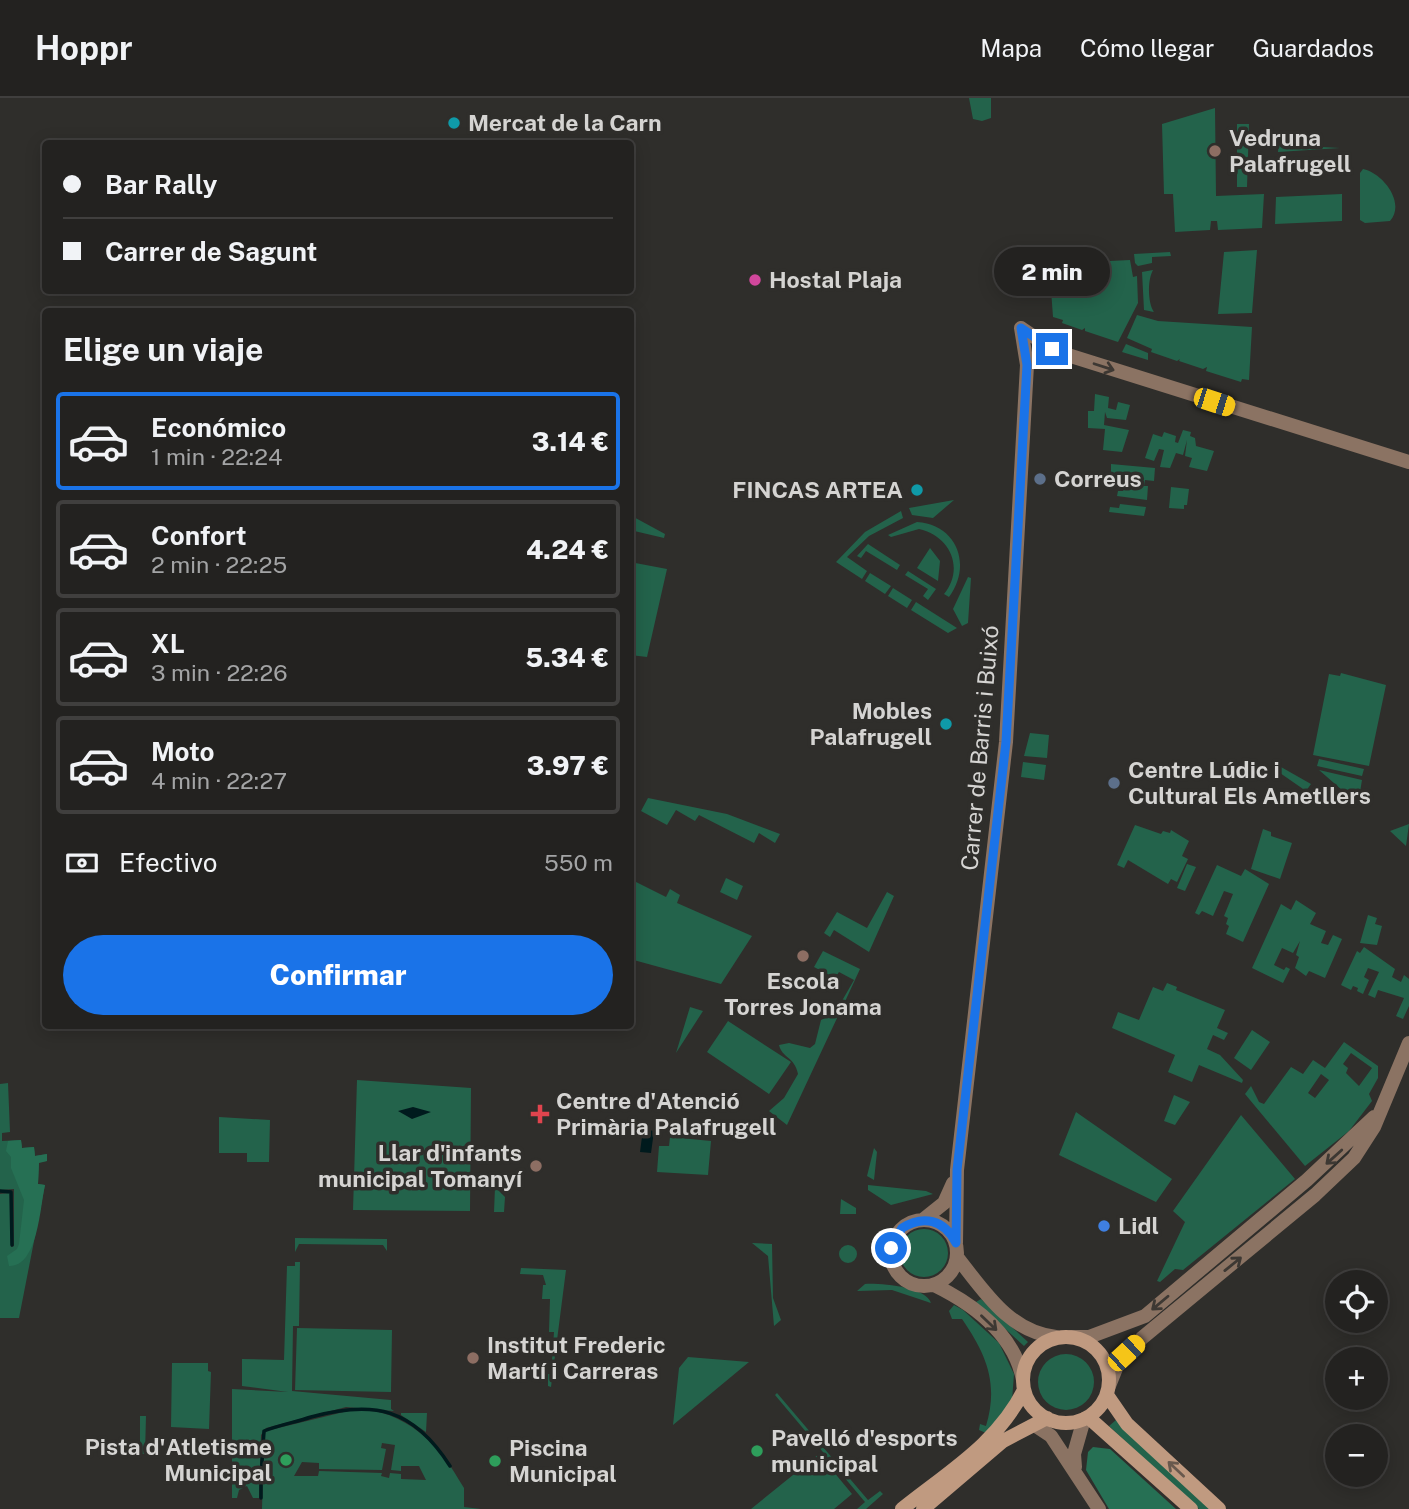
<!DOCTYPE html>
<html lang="es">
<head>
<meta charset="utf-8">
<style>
	:root { --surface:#232220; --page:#2f2f2d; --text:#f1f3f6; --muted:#a3a4a5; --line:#403f3e; --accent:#1a73e8 }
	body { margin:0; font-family:"Public Sans",sans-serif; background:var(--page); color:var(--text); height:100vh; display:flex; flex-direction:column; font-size:26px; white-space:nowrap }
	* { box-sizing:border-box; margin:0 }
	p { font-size:23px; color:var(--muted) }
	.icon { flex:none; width:38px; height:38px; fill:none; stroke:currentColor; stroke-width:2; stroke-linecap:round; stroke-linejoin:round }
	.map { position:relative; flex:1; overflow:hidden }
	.sheet { position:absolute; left:42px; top:210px; width:592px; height:721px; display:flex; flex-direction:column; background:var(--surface); border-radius:7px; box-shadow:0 4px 18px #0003,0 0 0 2px var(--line) }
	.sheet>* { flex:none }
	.banner { position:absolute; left:42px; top:42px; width:592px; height:154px; border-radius:7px; box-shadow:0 4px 18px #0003,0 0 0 2px var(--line); display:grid; align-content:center; height:154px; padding:0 21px; background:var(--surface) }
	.tools { position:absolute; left:1325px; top:1172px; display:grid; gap:14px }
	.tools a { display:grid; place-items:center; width:63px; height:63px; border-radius:50%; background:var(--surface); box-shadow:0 4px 18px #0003,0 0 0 2px var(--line); font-size:35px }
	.end { position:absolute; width:32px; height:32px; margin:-16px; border:9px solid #1a73e8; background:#fff; box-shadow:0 0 0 4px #fff }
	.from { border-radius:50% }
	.bubble { position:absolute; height:49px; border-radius:24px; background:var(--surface); box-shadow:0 4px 18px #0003,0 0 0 2px var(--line); font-size:23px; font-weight:800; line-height:49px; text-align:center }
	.car { position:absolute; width:21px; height:42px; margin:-21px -10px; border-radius:9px; box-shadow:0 0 5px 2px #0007; background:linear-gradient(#f5c518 24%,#345 0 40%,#f5c518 0 76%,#345 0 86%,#f5c518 0) }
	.banner b { display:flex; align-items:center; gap:24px; height:66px; font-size:26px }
	.banner b+b { border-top:2px solid var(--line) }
	.banner i { width:18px; height:18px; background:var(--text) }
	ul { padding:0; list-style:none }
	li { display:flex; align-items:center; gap:21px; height:98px; margin:0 14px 10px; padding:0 7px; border:4px solid var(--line); border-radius:7px }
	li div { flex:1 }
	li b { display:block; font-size:26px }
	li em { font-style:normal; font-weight:800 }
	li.current { border-color:var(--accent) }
	li>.icon { width:63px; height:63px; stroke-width:1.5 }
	h2 { padding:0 21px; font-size:32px; line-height:84px }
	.pay { display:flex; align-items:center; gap:18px; height:77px; padding:0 21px; font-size:26px }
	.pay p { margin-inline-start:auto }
	.primary-button { display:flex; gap:14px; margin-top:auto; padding:14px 21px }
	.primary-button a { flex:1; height:80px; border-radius:42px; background:var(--accent); color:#fff; font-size:28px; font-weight:800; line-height:80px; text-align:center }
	header { display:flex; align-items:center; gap:42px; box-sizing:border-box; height:98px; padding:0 35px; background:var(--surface); border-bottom:2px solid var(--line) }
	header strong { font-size:33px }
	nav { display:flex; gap:38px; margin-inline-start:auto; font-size:24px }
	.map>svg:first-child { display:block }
	.green { fill:#23634b; fill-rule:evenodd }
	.forest { fill:#267054 }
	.water { fill:#001a1d }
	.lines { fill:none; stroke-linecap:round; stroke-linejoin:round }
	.stream { stroke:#001a1d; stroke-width:3.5 }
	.tertiary { stroke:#8b7363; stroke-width:14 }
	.secondary { stroke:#c09a80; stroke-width:14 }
	.oneway { stroke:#3d3833 }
	.oneway2 { stroke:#69594d }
	.route { stroke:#1a73e8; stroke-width:9 }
	.culture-dot { fill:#0f9aa8; stroke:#2f2e2b; stroke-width:2.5 }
	.education-dot { fill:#8d6e63; stroke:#2f2e2b; stroke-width:2.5 }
	.hotel-dot { fill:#d1479c; stroke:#2f2e2b; stroke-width:2.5 }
	.service-dot { fill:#5c6f8a; stroke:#2f2e2b; stroke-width:2.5 }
	.health-dot { fill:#e0444e; stroke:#2f2e2b; stroke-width:2.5 }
	.shop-dot { fill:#3f7fe0; stroke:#2f2e2b; stroke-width:2.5 }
	.leisure-dot { fill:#2e9e5b; stroke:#2f2e2b; stroke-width:2.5 }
	.labels { text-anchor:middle; stroke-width:7; stroke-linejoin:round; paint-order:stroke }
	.poi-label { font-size:23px; font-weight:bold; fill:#d5d4d2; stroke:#2f2e2b; text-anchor:start }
	.street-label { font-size:23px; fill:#d5d4d2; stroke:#2f2e2b }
</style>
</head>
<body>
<header>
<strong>Hoppr</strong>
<nav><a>Mapa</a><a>Cómo llegar</a><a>Guardados</a></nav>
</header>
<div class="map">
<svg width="1409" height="1411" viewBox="0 0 1409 1411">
	<rect width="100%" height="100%" fill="#2f2e2b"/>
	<path class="green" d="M969,0H991V20L982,23L973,21Z
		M1215,10L1216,98L1264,96L1262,130L1218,132L1217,123H1211L1210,132L1175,134L1173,96H1164L1162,26Z
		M1237,26H1249L1247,89H1237Z
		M1303,38L1304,48L1340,50L1278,54L1279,39Z
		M1363,71C1383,75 1406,105 1390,123L1365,125L1360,122V75Z
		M1342,96V123L1275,126L1276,99Z
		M1257,152L1252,215L1218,216L1224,154Z
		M1170,154L1171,158L1152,159V165L1138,168L1135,165L1134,156Z
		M1130,162L1133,179L1137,178L1138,205L1118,244L1085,233V230L1082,232L1062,225L1063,222L1053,219L1050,178L1089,170V164Z
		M1153,172C1147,183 1148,206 1154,214L1144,212L1142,174Z
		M1137,217L1158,223L1252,229L1249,282L1242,281L1241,284L1206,273L1207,269L1203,271L1179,263L1180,261L1177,263L1151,254L1152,251L1127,240Z
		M1126,246L1148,255V262L1122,254Z
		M1095,296L1109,299L1108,310L1116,312L1118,304L1130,307L1126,322L1107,320L1105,314L1104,327L1129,332L1122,354L1103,352L1105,331L1088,330V313H1094Z
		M1183,332L1191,334L1190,338L1195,340L1196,348L1214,353L1207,373L1189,369L1192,360L1185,358L1187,342L1183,357L1176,355L1170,370L1160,369L1164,352L1159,351L1154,363L1145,360L1153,336L1162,339L1164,334L1176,338L1175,344L1178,345Z
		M1111,366L1155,370L1154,383L1145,382L1144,388H1148L1147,402L1117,398L1118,393H1123V379L1111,378Z
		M1171,389L1189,391L1187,407H1184V411L1169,410Z
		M954,402L933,420L912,417L909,410Z
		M1120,406L1146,409L1144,418L1109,414L1110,409L1119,410Z
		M901,413L903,420L869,438L847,459L867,473L862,481L836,464L865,434Z
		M630,417L665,436L664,440L630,432Z
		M917,424C958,427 972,468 949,499L944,496C965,470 950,438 919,431L891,439L888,437Z
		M868,446L900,467L897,472L866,453L861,460L857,458Z
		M930,450L940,463L938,483L917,470Z
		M630,464L667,471L647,559L630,557Z
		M908,473L936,491L928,502L923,498L928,491L905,477Z
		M870,475L891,488L885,496L865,483Z
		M968,479L971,480L968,525L962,528L953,511Z
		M893,490L912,502L907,510L888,498Z
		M916,504L957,530L948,535L911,512Z
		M1341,575L1386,587L1369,668L1313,657L1329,576L1340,578Z
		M1030,635L1049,637L1047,660L1024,658Z
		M1319,661L1364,671L1362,678L1317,668Z
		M1023,664L1046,667L1044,682L1021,679Z
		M1281,669L1311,686L1306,693L1280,675Z
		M1319,672L1362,682L1358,706Z
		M648,700L727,716L780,736L775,745L759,735L754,745L699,717L695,723L676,712L667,727L641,713Z
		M1409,726L1406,748L1390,733Z
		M1135,727L1161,736L1163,733L1170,735L1171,732L1189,743L1182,758L1188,761L1177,784L1171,781L1168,786L1128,762L1124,770L1117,767Z
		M1263,731L1271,734V738L1292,745L1280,781L1251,771Z
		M1187,766L1196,769L1185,793L1177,790Z
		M1217,767L1241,778L1245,771L1269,786L1243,844L1226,836L1229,828L1226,826L1228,820L1224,818L1233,796L1224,793L1213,818L1202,813L1199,817L1195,815Z
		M726,780L743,788L737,802L720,794Z
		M630,781L666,799L670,791L680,797L677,805L752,838L721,886L630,861Z
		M887,794L894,798L869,854L834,832L830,839L824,835L837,814L867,830Z
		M1296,802L1316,815L1310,826L1326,833L1321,845L1328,847L1333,837L1342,841L1325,880L1309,873L1306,878L1295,870L1299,859L1296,857L1300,843L1293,855L1282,850L1274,867L1284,872L1286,869L1290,871L1283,885L1252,870L1281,806L1291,812Z
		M1368,817L1377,820L1375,826L1382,828L1377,847L1360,845Z
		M1364,849L1395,871L1392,879L1401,884L1404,877L1409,881V908L1403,921L1396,918L1404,900L1378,892L1375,900L1368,897L1379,874L1368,870L1364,879L1369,882L1363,896L1357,893L1358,890L1353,888L1351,892L1341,887L1357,853L1360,855Z
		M823,853L860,871L842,910L839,908L854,882L839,874L835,880L814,869Z
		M1167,885L1177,889L1176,892L1225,912L1217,930L1228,935L1224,942L1213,937L1207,951L1220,957L1243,982L1242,985L1199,967L1192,984L1168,974L1175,957L1112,930L1118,914L1139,922L1153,889L1163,893Z
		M690,909L703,913L676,955Z
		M834,916L838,918L787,1027L769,1013L784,1000L798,976C795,959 782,960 779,947L789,945L810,950L815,946L821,922Z
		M728,923L791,964L769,996L707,954Z
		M1252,932L1270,944L1251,972L1234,960Z
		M1344,944L1378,968V980L1369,996L1372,1003L1349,1033L1305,1068L1245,996L1251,988L1259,1004L1264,1006L1291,969L1303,976L1313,962L1325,970ZM1351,955L1372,970L1359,988L1346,975L1348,970L1343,966ZM1321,976L1329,982L1315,1000L1308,995Z
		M357,982L471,990L470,1113L353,1112Z
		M8,985L10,1034L2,1035V1043L21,1042L22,1050L34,1049L35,1058L47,1056V1063L39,1064L38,1086L45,1087L19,1220H0V1096L10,1095L11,1149L14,1148V1091L0,1092V986Z
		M1174,997L1190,1004L1175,1027L1164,1023Z
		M1076,1014L1172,1081L1156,1104L1059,1057Z
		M1241,1017L1295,1081L1183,1172L1175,1171L1160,1184L1157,1183L1185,1124L1173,1113Z
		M219,1019L270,1022L269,1064H247V1055H219Z
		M670,1039L711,1043L708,1077L657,1074L659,1048H669Z
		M874,1050L877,1054L874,1082L867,1078Z
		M868,1087L926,1093L933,1096L891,1107L868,1092Z
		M495,1089L505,1099L504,1114H494Z
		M841,1101L856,1110V1116H840Z
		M900 1155a24 24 0 1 1 48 0a24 24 0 1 1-48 0Z
		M295,1140L387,1141V1153L383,1147L299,1146L295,1154Z
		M752,1145L772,1146L773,1200L781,1222L774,1228L768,1158Z
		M839 1156a9 9 0 1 1 18 0a9 9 0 1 1-18 0Z
		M295,1164H300L299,1228H293L292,1293L391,1302V1311L394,1313L346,1309L266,1330L261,1337L259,1400H253L247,1388L239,1392L237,1400H232V1291L288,1294L242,1288V1261L284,1262L287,1168H295Z
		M521,1170L566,1172L551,1289L548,1288V1276H551L554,1234H549L550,1201H542L543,1187H546L543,1177L520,1176Z
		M865,1186C881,1185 926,1189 931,1205L892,1192L857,1193Z
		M981,1201L1028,1244L1024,1248L976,1204Z
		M954,1207L963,1212L999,1245L1014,1276L1012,1303L986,1335L979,1332L980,1326L986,1328C999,1285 986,1256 962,1221H952L949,1213Z
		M297,1230L392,1232L391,1294L295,1292Z
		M1038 1284a28 28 0 1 1 56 0a28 28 0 1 1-56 0Z
		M688,1259L749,1264L673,1327L679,1270Z
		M172,1265H208V1273L211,1274L209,1331L171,1329Z
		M777,1295L868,1402L880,1393L883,1396L866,1411H857L865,1404L775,1297Z
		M356,1311C404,1312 438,1345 459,1382L464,1390V1409L481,1411H262L264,1339L266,1333ZM382,1345L395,1347L391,1372L401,1373V1368H419L426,1382L401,1381V1376L390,1375L389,1380L381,1378L382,1375L319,1373L318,1378H294L302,1364L319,1365V1371L382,1372L386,1351L381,1350Z
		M401,1315H427L426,1334L401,1317Z
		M140,1318H146L145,1356H140Z
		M1116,1322L1211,1411H1199L1109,1328Z
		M819,1356L852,1396L834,1411H751Z"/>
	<path class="forest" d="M21,1042L22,1050L34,1049L35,1058L47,1056V1063L39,1065L38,1086L45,1087C40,1109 38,1169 9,1168L7,1158L17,1151L19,1146L24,1102L11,1070V1059L6,1053L8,1043Z
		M1093,1349L1110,1351L1176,1411H1109L1086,1372L1088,1354Z"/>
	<path class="water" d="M413,1009L431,1014L412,1021L398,1013Z
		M643,1031L654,1033L651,1055L640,1054Z"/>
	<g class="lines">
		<path class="stream" d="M0,1093L11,1094L12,1147
			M261,1379L264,1333C279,1327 296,1324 311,1319C374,1302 413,1310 450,1368
			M261,1400V1387"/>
		<path class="tertiary" d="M1021,230L1055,253L1409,364
			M924,1121L944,1105L953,1085
			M891 1155a33 33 0 1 1 66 0a33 33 0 1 1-66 0Z
			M956,1145L957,1072L1006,644L1027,267L1021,230
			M957,1159C984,1193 1009,1234 1056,1239
			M934,1187C973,1206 1014,1236 1023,1282
			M1072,1239H1089L1145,1218L1307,1082L1374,1019
			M1109,1288L1117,1268L1142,1240L1315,1097L1354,1060L1374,1029L1409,945
			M1036,1328L1051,1338L1099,1411
			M1075,1369L1074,1356L1084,1321"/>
		<path class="secondary" d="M1023 1282a43 43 0 1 1 86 0a43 43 0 1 1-86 0Z
			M1107,1297L1127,1326L1219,1411
			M1088,1319L1191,1411
			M902,1411C948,1374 997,1346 1024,1292
			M923,1411L1003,1343L1047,1320"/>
	</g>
	<defs><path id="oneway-shaft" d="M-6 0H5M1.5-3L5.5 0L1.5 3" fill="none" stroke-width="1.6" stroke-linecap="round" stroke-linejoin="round" transform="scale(1.75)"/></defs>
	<g class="oneway">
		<use href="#oneway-shaft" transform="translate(1104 269) rotate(18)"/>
		<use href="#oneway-shaft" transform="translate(1334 1059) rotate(138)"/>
		<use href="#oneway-shaft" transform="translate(1233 1166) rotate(-39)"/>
		<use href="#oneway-shaft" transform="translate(1160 1205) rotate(140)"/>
		<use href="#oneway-shaft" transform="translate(989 1225) rotate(44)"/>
	</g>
	<use class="oneway2" href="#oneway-shaft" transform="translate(1176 1371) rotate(-137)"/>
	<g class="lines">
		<path class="route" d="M891,1150L902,1130C923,1117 944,1121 956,1145L957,1072L1006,644L1027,267L1021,230L1052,251"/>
	</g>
	<g class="culture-dot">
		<circle cx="454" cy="25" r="7"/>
		<circle cx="917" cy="392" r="7"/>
		<circle cx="946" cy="626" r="7"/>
	</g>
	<g class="education-dot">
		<circle cx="1215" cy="53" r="7"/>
		<circle cx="803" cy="858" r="7"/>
		<circle cx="536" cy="1068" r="7"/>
		<circle cx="473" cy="1260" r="7"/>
	</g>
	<circle class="hotel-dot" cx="755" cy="182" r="7"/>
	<g class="service-dot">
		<circle cx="1040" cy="381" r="7"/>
		<circle cx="1114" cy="685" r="7"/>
	</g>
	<path class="health-dot" d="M536.5 1005.5h7v7h7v7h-7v7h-7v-7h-7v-7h7z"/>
	<circle class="shop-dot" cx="1104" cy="1128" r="7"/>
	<g class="leisure-dot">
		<circle cx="757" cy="1353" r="7"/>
		<circle cx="286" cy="1362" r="7"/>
		<circle cx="495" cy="1363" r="7"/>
	</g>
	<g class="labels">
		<g class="poi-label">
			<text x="468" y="33">Mercat de la Carn</text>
			<text x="1229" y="48">Vedruna<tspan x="1229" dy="26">Palafrugell</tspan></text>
			<text x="769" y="190">Hostal Plaja</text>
			<text x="1054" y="389">Correus</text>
			<text x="903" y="400" text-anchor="end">FINCAS ARTEA</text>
			<text x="932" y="621" text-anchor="end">Mobles<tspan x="932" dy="26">Palafrugell</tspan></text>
			<text x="1128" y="680">Centre Lúdic i<tspan x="1128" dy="26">Cultural Els Ametllers</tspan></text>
			<text x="803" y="891" text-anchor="middle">Escola<tspan x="803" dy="26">Torres Jonama</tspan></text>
			<text x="556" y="1011">Centre d'Atenció<tspan x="556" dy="26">Primària Palafrugell</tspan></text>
			<text x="522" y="1063" text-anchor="end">Llar d'infants<tspan x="522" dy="26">municipal Tomanyí</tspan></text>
			<text x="1118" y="1136">Lidl</text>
			<text x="487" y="1255">Institut Frederic<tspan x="487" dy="26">Martí i Carreras</tspan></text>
			<text x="771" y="1348">Pavelló d'esports<tspan x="771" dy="26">municipal</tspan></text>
			<text x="272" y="1357" text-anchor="end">Pista d'Atletisme<tspan x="272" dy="26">Municipal</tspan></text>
			<text x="509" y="1358">Piscina<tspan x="509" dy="26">Municipal</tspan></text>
		</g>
		<g class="street-label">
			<text transform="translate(980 650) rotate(-85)" y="8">Carrer de Barris i Buixó</text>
		</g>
	</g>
</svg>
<div class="tools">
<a><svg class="icon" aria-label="locate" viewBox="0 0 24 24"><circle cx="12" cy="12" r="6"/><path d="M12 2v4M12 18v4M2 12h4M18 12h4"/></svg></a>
<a>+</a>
<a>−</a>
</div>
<i class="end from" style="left:891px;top:1150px"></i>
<i class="end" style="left:1052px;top:251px"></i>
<div class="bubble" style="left:994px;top:149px;width:116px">2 min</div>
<i class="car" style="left:1214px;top:304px;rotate:108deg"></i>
<i class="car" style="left:1126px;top:1255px;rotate:47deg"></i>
<div class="banner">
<b><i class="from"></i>Bar Rally</b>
<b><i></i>Carrer de Sagunt</b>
</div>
<section class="sheet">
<h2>Elige un viaje</h2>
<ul>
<li class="current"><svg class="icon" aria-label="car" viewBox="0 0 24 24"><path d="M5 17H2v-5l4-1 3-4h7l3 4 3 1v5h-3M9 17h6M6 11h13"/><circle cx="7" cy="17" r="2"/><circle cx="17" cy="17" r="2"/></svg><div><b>Económico</b><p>1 min · 22:24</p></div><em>3.14 €</em></li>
<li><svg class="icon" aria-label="car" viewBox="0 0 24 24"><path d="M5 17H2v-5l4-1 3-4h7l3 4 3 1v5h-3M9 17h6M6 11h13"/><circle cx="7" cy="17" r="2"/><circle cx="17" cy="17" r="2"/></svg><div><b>Confort</b><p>2 min · 22:25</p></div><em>4.24 €</em></li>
<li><svg class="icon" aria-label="car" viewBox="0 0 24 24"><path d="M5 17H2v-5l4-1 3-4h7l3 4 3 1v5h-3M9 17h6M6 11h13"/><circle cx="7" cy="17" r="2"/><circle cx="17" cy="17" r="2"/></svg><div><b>XL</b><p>3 min · 22:26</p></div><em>5.34 €</em></li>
<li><svg class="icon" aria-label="car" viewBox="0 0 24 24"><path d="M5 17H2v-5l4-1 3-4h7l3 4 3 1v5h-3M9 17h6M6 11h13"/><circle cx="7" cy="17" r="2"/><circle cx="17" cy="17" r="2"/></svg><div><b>Moto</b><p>4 min · 22:27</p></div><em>3.97 €</em></li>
</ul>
<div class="pay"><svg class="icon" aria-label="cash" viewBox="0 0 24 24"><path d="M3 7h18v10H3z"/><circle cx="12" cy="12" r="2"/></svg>Efectivo<p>550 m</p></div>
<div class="primary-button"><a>Confirmar</a></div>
</section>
</div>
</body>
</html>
